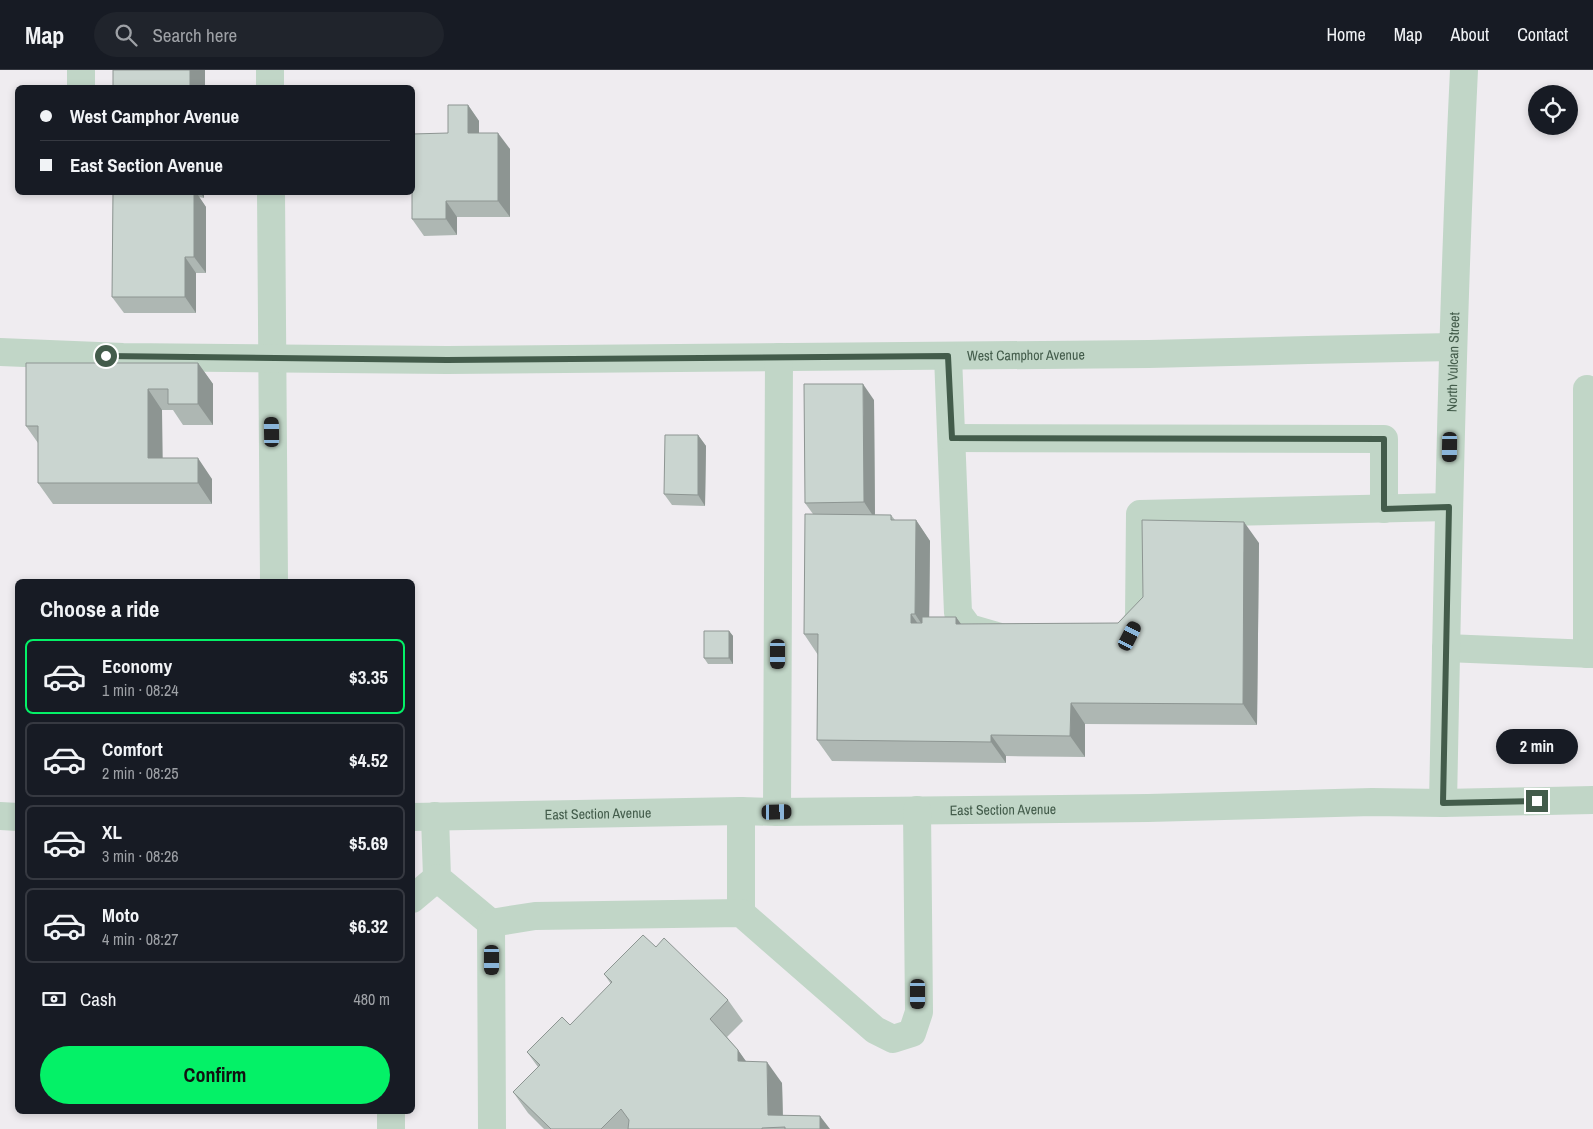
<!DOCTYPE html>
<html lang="en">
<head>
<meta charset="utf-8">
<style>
	:root { --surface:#171b24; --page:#20242c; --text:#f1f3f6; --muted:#9ea1a6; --line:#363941; --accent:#04f167 }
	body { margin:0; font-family:"Archivo Narrow",sans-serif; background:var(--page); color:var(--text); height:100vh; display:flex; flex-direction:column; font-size:19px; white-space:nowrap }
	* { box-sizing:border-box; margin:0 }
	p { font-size:16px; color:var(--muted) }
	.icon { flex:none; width:28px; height:28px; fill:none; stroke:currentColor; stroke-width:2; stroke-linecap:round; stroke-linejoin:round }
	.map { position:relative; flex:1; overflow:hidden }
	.drawer { position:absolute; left:15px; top:509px; width:400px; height:535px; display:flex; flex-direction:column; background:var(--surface); border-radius:8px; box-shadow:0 2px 8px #0003 }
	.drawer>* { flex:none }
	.top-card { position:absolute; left:15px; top:15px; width:400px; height:110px; border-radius:8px; box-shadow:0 2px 8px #0003; display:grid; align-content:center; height:110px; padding:0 25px; background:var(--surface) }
	.fabs { position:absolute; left:1528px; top:15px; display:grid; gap:10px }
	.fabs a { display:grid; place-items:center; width:50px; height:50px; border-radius:50%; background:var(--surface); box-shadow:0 2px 8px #0003; font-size:25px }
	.end { position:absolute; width:22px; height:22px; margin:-11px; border:6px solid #435c4b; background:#fff; box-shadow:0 0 0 2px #fff }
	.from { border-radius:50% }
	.bubble { position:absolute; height:35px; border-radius:18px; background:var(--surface); box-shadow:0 2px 8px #0003; font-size:16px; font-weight:700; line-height:35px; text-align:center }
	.car { position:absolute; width:15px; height:30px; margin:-15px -8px; border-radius:6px; box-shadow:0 0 4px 1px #0007; background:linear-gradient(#222 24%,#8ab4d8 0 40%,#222 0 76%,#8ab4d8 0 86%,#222 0) }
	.top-card b { display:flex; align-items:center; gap:18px; height:48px; font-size:19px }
	.top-card b+b { border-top:1px solid var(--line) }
	.top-card i { width:12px; height:12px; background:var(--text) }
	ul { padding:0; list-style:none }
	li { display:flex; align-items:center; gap:15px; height:75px; margin:0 10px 8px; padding:0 15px; border:2px solid var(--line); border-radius:8px }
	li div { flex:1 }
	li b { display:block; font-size:19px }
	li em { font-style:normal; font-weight:700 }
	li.selected { border-color:var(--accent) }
	li>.icon { width:45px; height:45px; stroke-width:1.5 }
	h2 { padding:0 25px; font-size:22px; line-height:60px }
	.pay { display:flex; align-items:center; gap:12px; height:55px; padding:0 25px; font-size:19px }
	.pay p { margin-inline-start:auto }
	.action { display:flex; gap:10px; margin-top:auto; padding:10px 25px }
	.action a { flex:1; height:58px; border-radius:30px; background:var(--accent); color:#111; font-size:20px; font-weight:700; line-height:58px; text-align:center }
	header { display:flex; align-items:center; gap:30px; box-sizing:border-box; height:70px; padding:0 25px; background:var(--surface); border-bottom:1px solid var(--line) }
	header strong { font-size:24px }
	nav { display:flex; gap:28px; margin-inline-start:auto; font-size:18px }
	.search { width:350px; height:45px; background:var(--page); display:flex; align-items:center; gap:12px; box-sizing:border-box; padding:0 18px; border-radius:28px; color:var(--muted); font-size:19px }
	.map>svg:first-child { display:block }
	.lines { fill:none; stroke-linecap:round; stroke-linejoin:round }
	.minor { stroke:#c1d6c7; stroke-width:28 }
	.wall { fill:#aeb7b3 }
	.shaded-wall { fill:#8d9592 }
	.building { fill:#cad5d0; stroke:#8d9592 }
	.route { stroke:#435c4b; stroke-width:6 }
	.labels { text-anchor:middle; stroke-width:4.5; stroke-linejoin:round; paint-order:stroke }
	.street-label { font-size:14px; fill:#435c4b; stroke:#fff }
</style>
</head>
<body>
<header>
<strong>Map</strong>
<div class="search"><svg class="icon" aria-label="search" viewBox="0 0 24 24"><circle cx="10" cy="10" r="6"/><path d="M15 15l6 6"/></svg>Search here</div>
<nav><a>Home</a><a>Map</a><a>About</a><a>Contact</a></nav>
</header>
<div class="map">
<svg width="1593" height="1059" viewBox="0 0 1593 1059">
	<rect width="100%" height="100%" fill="#efecf0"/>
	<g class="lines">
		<g class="minor">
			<path d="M270,0V18"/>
			<path d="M81,18V0"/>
			<path d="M271,122L274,511"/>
			<path id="s1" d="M0,282L123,287L447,290L1149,284L1308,280L1452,277"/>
			<path d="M948,286L958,543L969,558L1000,567"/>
			<path d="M1587,319V584"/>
			<path d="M952,368L1384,369V439"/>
			<path d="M1130,566L1139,548L1140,444L1449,437"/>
			<path d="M1446,578L1593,584"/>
			<path id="s2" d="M1443,733C1448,489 1452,244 1464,0"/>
			<path d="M741,741V843"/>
			<path d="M777,742L779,287"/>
			<path d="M0,746L18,747"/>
			<path d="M435,746L437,808L491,853L492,1059"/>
			<path id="s3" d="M412,747L741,741L777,742L1148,738L1372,732L1443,733L1593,730"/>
			<path d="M412,829L437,808"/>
			<path d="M491,853L535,846L741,843L875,960L893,969L912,963L919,942L917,740"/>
			<path d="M391,1041V1059"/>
		</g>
	</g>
	<path class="wall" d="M468,35L479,51V63L510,79V147H457V165L424,166L412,149L448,63Z
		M113,122H204V128L199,127L206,137V203H196V243H124L112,227Z
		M198,293L213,314V355H183L173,340H162V388L212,409V434H53L38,413V373L26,356Z
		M874,330L875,445H891L895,450H916L930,471L929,547H956L961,554L1118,553L1259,473L1257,655L1085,654V687L1006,686V693L832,691L817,670L818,585L804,564L813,444L805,433Z
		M698,365L706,376L705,436L672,435L664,424Z
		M729,561L733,566V594H708L704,588Z
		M656,877L728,930L743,951L727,967L738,980L746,992L782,1013L783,1045L830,1059H544L528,1043L513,1022L538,997L527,982L570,955L611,914L604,904Z"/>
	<path class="shaded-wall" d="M190,0H205V18H190Z
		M468,35L479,51V79L468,63Z
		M498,63L510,79V147L498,131Z
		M194,122H196L206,137V203L194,187Z
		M200,122H204V128Z
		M446,131L457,147V165L446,149Z
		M185,187L196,203V243L185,227Z
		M198,293L213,314V355L198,334Z
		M863,314L874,330L875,449L864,432Z
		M148,319L162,340L163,409L148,388Z
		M698,365L706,376L705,436L698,425Z
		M198,388L212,409V434L198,413Z
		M916,450L930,471L929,565L915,544Z
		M1244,452L1259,473L1257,655L1243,634Z
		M911,544L926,565L911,553Z
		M956,547L971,568L956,554Z
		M729,561L733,566V594L729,588Z
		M1071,633L1085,654V687L1070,666Z
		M991,665L1006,686V693L991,672Z
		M738,980L753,1001L738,991Z
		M767,992L782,1013L783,1057L768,1045Z
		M820,1046L830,1059H820Z"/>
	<path class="building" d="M113,0H190V18H113Z
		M448,35H468V63H498V131H446V149H412V64L448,63Z
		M113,122H194V187H185V227H112Z
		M26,293H198V334H168V319H148V388H198V413H38V356H26Z
		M804,314H863L864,432L805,433Z
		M665,365H698V425L664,424Z
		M805,444L891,445V450H916L915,544H911V553H922V547H956V554L1118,553L1143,527L1142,450L1244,452L1243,634L1071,633L1070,666L991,665V672L817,670L818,564H804Z
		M704,561H729V588H704Z
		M643,865L656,877L664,868L728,930L710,949L738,980V991L767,992L768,1045L820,1046V1059H785V1057L762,1058V1059H628L629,1050L621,1039L601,1059H551L513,1022L540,995L527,982L562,947L570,955L612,912L604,904Z"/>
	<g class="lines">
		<path class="route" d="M106,286L447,290L948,286L952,368L1384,369V439L1449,437L1443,733L1537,731"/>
	</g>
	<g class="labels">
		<g class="street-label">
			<text dy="5" stroke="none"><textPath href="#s1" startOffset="1026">West Camphor Avenue</textPath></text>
			<text dy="5" stroke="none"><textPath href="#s2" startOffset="441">North Vulcan Street</textPath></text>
			<text dy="5" stroke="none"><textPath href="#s3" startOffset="591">East Section Avenue</textPath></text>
			<text dy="5" stroke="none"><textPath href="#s3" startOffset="186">East Section Avenue</textPath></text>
		</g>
	</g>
</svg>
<div class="fabs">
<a><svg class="icon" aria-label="locate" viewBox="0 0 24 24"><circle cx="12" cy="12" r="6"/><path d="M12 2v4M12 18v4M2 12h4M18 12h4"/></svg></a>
</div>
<i class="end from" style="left:106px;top:286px"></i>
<i class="end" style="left:1537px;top:731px"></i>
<div class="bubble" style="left:1496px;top:659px;width:82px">2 min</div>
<i class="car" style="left:272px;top:362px;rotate:359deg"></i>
<i class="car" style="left:1450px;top:377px;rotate:181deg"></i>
<i class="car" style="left:1130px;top:566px;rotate:27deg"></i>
<i class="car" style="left:778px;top:584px;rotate:180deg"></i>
<i class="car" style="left:777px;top:742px;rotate:89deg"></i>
<i class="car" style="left:492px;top:890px;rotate:180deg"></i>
<i class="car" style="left:918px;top:924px;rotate:180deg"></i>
<div class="top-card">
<b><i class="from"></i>West Camphor Avenue</b>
<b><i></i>East Section Avenue</b>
</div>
<section class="drawer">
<h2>Choose a ride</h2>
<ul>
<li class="selected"><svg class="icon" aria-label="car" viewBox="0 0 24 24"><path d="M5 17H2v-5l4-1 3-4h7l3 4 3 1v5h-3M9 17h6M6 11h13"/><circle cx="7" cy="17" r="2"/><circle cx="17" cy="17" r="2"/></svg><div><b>Economy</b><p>1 min · 08:24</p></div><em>$3.35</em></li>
<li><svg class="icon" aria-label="car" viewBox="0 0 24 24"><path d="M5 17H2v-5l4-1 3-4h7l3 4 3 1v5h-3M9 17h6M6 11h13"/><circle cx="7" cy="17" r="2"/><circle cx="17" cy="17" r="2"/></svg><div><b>Comfort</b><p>2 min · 08:25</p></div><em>$4.52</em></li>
<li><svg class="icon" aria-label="car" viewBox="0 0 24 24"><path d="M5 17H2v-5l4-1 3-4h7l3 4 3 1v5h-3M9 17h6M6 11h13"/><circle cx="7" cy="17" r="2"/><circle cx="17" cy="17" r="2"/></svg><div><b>XL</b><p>3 min · 08:26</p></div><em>$5.69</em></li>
<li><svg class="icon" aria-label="car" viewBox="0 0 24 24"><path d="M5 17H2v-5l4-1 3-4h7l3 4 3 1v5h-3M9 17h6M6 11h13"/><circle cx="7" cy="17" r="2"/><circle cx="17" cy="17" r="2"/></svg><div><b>Moto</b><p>4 min · 08:27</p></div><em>$6.32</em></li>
</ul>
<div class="pay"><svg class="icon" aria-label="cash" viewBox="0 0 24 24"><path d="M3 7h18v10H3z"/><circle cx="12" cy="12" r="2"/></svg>Cash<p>480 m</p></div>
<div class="action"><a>Confirm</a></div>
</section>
</div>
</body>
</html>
